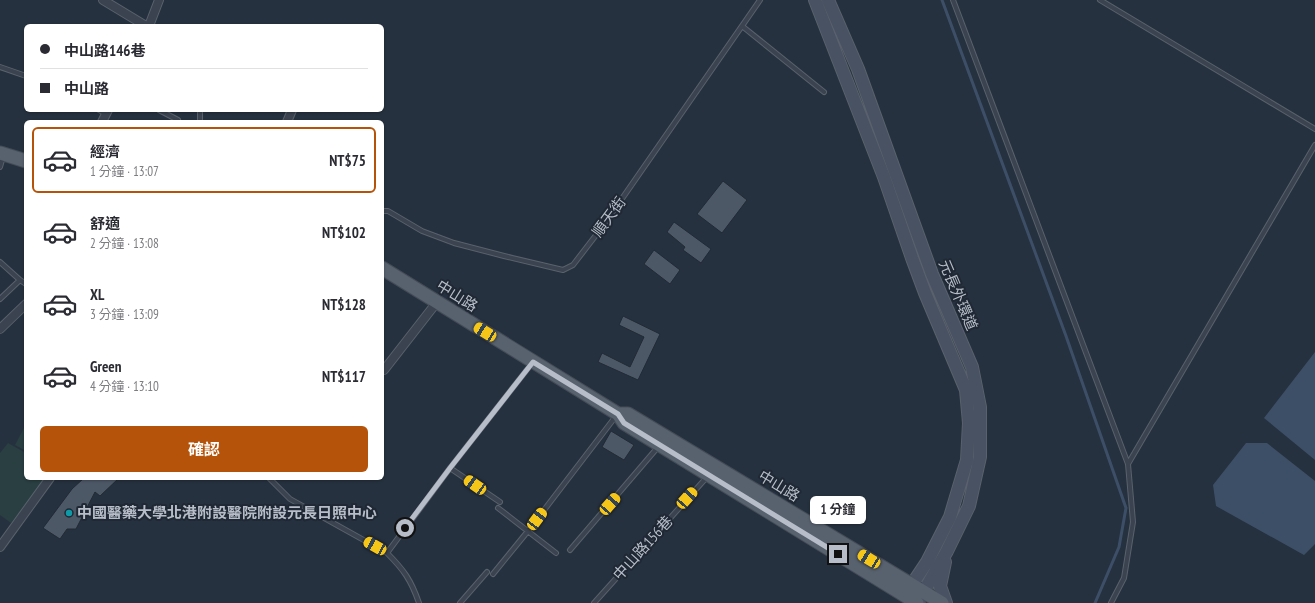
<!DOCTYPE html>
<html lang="zh-TW">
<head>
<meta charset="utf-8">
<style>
	:root { --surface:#fff; --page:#f2f2f3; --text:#2b2b33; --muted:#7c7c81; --line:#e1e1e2; --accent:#b45309 }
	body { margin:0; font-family:"PT Sans Narrow","Noto Sans TC",sans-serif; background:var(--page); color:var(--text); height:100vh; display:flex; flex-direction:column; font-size:15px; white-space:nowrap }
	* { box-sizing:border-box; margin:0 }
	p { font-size:13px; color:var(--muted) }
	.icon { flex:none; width:22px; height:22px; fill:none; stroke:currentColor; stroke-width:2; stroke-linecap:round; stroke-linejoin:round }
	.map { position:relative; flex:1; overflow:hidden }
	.drawer { position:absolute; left:24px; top:120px; width:360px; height:360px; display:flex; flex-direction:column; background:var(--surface); border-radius:6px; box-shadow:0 1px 3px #0004 }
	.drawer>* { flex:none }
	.banner { position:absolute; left:24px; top:24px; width:360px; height:88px; border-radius:6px; box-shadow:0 1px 3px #0004; display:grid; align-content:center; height:88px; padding:0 16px; background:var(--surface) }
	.end { position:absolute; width:18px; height:18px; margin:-9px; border:5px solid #b7bec9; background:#111; box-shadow:0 0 0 2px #111 }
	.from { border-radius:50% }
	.bubble { position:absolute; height:28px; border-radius:6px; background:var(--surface); box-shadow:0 1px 3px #0004; font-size:13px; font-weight:700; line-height:28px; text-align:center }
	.car { position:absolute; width:12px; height:24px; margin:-12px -6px; border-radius:5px; box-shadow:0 0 3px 1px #0007; background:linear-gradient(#f5c518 24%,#345 0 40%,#f5c518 0 76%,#345 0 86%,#f5c518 0) }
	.banner b { display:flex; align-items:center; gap:14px; height:38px; font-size:15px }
	.banner b+b { border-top:1px solid var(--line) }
	.banner i { width:10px; height:10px; background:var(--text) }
	ul { padding:7px 0 0; list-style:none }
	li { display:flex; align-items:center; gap:12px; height:66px; margin:0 8px 6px; padding:0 8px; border:2px solid transparent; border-radius:6px }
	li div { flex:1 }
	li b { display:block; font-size:15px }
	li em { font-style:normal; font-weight:700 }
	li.on { border-color:var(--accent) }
	li>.icon { width:36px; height:36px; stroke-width:1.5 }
	.cta { display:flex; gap:8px; margin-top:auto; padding:8px 16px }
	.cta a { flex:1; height:46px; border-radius:6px; background:var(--accent); color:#fff; font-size:16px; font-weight:700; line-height:46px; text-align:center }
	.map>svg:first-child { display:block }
	.green { fill:#293f41 }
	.water { fill:#3d4f67 }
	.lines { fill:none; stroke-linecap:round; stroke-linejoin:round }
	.stream { stroke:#3d4f67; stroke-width:3 }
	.building { fill:#4d5867; stroke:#212a36 }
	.lane-casing { stroke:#58616c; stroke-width:6 }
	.street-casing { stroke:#58616c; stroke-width:10 }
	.secondary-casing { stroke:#58616c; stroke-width:14 }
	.primary-casing { stroke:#444c58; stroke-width:15 }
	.lane { stroke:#3a434f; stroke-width:4 }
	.street { stroke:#3a434f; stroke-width:8 }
	.secondary { stroke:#495262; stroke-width:12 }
	.primary { stroke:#58626f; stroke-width:13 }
	.route { stroke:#b7bec9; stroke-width:5 }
	.culture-dot { fill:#0f9aa8; stroke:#1f2834; stroke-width:1.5 }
	.labels { text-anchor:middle; stroke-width:4; stroke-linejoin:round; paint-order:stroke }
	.street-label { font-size:15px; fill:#b7bec9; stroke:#1f2834 }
	.poi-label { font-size:15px; font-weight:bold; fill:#b7bec9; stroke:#1f2834; text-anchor:start }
</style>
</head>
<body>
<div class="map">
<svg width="1315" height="603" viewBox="0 0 1315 603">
	<rect width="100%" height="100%" fill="#26313f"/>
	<path class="green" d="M26,424V451L15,445Z
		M8,443L26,453V478H46L11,523L0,515V453Z"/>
	<path class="water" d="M1315,352V460L1264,418Z
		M1246,443H1267L1315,481V544L1304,555L1216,506L1213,485Z"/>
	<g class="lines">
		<path class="stream" d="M942,0L1066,336L1126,508L1119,547L1095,603"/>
	</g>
	<path class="building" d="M723,181L747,200L722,233L697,214Z
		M674,222L711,249L701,263L683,250L685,247L667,232Z
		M654,250L680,270L670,284L644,264Z
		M623,316L660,334L638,380L598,362L602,353L630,367L644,337L619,325Z
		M611,431L634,445L624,460L602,447Z
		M84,478H119L100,496L95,492L76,529H67L60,539L43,528L72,489Z"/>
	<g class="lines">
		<g class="lane-casing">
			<path id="lane" d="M953,0L1128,464L1133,522L1124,578L1111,603
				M1100,0L1315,129
				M742,26L824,92
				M0,67L26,76
				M99,110L106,114
				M159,110L178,120
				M200,110V122
				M0,167L3,157
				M382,211H388L422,231L454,243L504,256L563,270L573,265L603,226L760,0
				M0,262L20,280L0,299
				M20,280L26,284
				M1128,464L1315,145
				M450,468L500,502
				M269,478L290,499L387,553C404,570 411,580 419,603
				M498,508L556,553
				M570,550L658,447
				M387,553L450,468L533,362
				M493,574L528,531L616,416
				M460,603L487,572
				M594,603L707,477"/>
		</g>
		<g class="street-casing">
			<path id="street" d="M103,0L146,26
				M149,26L159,0
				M102,122L108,110
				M287,122L292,110
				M0,329L26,304
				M384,370L437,302
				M0,547L50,478"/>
		</g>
		<g class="secondary-casing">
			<path id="secondary" d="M815,0L884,177L912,258L925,293L966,390L969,423L967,460L950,517L927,562L907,592
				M828,0L858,69L932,274L972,367L980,407V457L969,506L947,551L919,600
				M945,562L940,586L946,603"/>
		</g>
		<g class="primary-casing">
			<path id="primary" d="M0,153L26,161
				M382,268L618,414L624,423L917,603
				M618,414H628L942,603"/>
		</g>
		<use href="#lane" class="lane"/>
		<use href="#street" class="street"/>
		<use href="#secondary" class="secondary"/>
		<use href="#primary" class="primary"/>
	</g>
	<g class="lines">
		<path class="route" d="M405,528L450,468L533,362L618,414L624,423L838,554"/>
	</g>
	<circle class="culture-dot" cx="69" cy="513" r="4"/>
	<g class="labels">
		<g class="street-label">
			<text transform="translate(609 217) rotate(-54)" y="5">順天街</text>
			<text transform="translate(958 295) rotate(67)" y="5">元長外環道</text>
			<text transform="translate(457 296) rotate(32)" y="5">中山路</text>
			<text transform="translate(779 486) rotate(31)" y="5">中山路</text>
			<text transform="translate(643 548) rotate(-48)" y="5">中山路156巷</text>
		</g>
		<g class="poi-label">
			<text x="77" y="518">中國醫藥大學北港附設醫院附設元長日照中心</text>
		</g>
	</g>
</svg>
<i class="end from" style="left:405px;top:528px"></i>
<i class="end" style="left:838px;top:554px"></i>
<div class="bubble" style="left:810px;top:496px;width:56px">1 分鐘</div>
<i class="car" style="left:485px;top:332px;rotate:302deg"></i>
<i class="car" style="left:475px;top:485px;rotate:304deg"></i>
<i class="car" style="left:687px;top:498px;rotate:42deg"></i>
<i class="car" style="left:610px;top:504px;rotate:41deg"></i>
<i class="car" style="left:537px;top:519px;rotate:37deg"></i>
<i class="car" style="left:375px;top:546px;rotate:299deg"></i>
<i class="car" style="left:869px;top:559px;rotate:301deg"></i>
<div class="banner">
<b><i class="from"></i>中山路146巷</b>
<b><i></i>中山路</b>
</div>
<section class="drawer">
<ul>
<li class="on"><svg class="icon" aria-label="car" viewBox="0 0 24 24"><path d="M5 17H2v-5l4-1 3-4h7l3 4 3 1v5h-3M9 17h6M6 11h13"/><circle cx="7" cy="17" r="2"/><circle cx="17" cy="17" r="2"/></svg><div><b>經濟</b><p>1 分鐘 · 13:07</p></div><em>NT$75</em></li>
<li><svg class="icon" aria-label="car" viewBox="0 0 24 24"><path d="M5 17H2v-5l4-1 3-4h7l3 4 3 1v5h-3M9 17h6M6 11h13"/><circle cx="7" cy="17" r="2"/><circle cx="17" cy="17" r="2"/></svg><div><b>舒適</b><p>2 分鐘 · 13:08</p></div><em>NT$102</em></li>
<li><svg class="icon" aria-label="car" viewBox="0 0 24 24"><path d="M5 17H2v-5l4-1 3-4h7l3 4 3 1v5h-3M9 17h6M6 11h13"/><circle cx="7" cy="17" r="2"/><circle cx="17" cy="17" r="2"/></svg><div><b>XL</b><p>3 分鐘 · 13:09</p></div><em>NT$128</em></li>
<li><svg class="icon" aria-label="car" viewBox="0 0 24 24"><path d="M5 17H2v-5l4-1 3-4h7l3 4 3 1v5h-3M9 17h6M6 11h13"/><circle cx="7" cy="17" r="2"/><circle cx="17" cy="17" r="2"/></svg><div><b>Green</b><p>4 分鐘 · 13:10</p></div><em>NT$117</em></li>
</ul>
<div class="cta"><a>確認</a></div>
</section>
</div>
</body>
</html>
